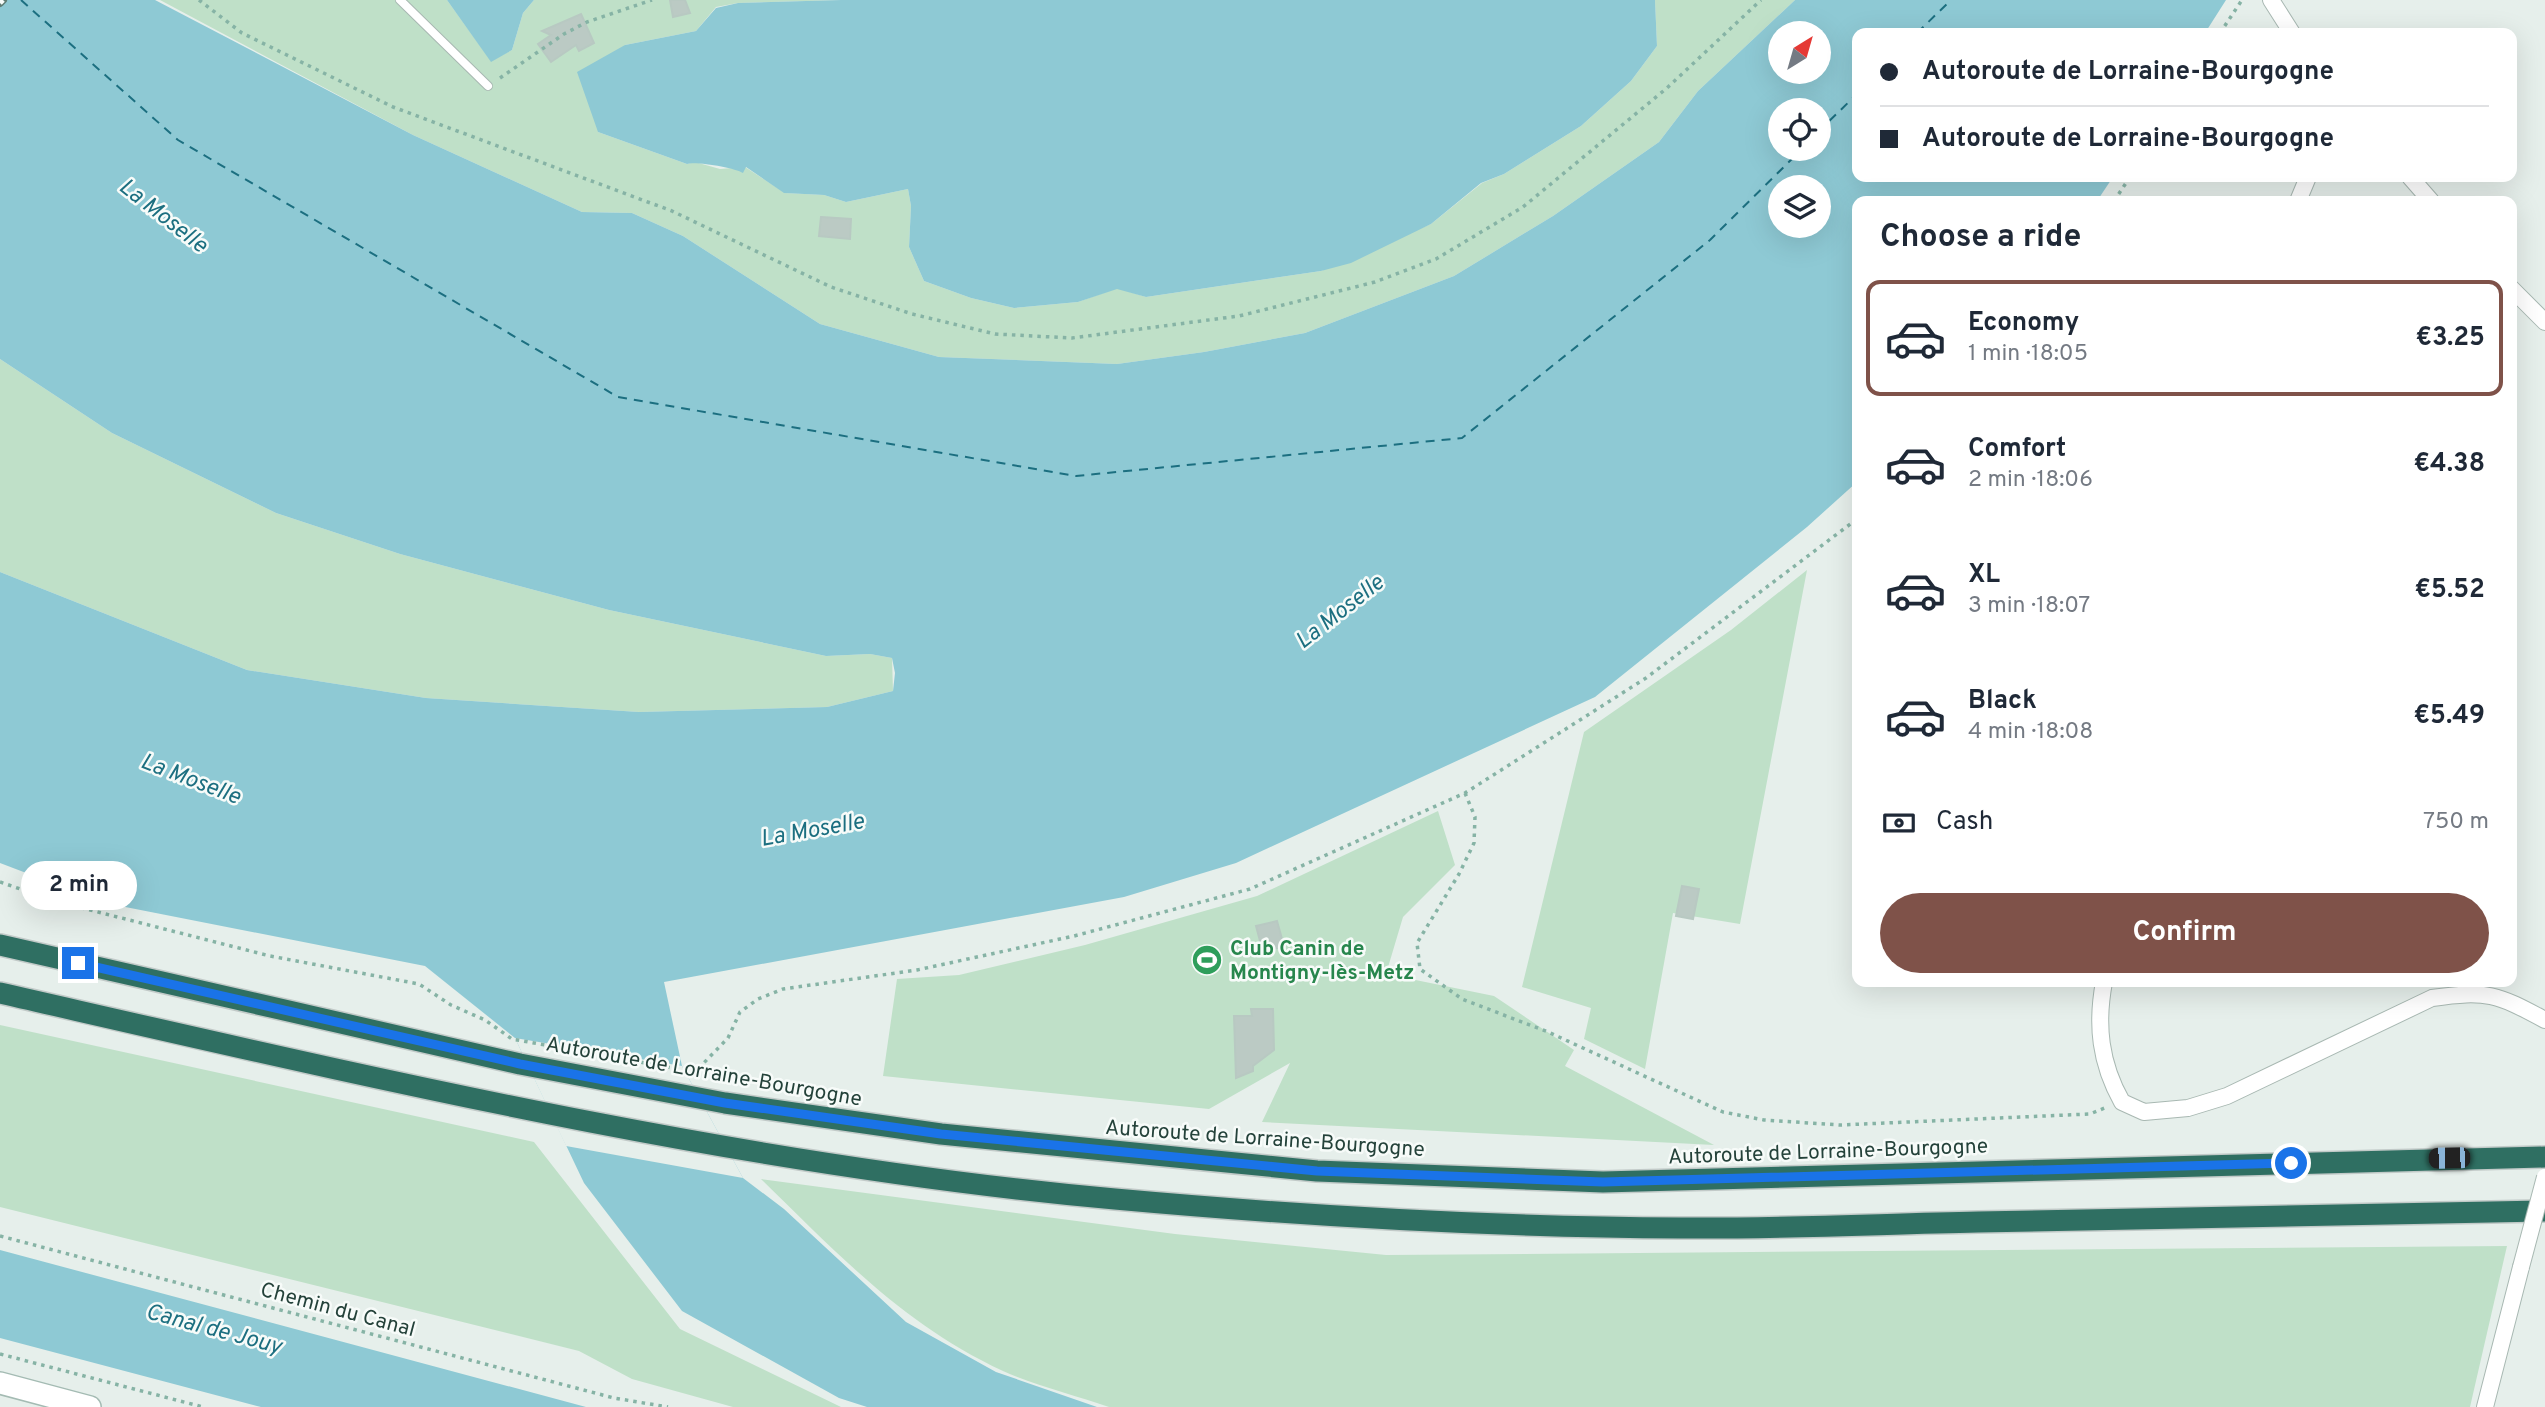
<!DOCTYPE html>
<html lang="en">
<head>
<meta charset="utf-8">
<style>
	:root { --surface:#fff; --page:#f6f6f7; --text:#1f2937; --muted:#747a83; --line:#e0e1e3; --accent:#7f5249 }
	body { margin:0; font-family:Overpass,sans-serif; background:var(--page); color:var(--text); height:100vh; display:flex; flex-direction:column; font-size:26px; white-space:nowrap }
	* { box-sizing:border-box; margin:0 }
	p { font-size:23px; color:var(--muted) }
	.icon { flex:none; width:38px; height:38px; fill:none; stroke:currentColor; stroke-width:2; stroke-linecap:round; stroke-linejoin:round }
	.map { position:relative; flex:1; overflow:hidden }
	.panel { position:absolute; left:1852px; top:196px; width:665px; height:791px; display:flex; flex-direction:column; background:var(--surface); border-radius:14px; box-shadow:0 7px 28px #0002 }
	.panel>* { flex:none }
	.banner { position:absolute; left:1852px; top:28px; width:665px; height:154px; border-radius:14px; box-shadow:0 7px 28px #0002; display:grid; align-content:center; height:154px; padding:0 28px; background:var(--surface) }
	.needle { width:46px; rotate:37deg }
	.controls { position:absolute; left:1768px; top:21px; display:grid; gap:14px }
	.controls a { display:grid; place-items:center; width:63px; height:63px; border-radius:50%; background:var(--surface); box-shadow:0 7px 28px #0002; font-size:35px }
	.end { position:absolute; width:32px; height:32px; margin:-16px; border:9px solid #1a73e8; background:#fff; box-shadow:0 0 0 4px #fff }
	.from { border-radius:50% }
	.bubble { position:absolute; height:49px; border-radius:24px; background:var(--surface); box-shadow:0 7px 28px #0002; font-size:23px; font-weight:700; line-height:49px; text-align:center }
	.car { position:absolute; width:21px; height:42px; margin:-21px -10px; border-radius:9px; box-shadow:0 0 5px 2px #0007; background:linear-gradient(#222 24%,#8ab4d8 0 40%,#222 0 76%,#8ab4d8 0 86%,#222 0) }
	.banner b { display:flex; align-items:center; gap:24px; height:66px; font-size:26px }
	.banner b+b { border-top:2px solid var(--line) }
	.banner i { width:18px; height:18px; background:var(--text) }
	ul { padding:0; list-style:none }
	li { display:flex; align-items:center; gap:21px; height:116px; margin:0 14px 10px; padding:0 14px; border:4px solid transparent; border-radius:14px }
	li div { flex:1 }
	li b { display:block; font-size:26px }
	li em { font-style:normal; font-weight:700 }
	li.selected { border-color:var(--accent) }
	li>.icon { width:63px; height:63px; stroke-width:1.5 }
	h2 { padding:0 28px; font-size:32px; line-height:84px }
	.pay { display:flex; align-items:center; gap:18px; height:77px; padding:0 28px; font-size:26px }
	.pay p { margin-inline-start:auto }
	.cta { display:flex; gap:14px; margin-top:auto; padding:14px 28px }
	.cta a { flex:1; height:80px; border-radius:42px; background:var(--accent); color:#fff; font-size:28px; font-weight:700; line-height:80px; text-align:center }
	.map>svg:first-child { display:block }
	.green { fill:#bfe0c8 }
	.water { fill:#8ec9d4; fill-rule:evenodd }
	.pier { fill:#e6efeb }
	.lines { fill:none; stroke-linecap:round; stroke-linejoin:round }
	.ferry { stroke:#1c6f80; stroke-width:2; stroke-dasharray:9 7; stroke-linecap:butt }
	.building { fill:#bbcac4; stroke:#b8c9c2; stroke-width:2 }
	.lane-casing { stroke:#a8b8b2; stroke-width:10 }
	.street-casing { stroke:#a8b8b2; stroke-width:18 }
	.secondary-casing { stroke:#a4bbb3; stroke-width:24 }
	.highway-casing { stroke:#c2cac8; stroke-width:24 }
	.path { stroke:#86b3a5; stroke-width:3.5; stroke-dasharray:3.5 5; stroke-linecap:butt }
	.lane { stroke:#fff; stroke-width:8 }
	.street { stroke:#fff; stroke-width:16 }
	.secondary { stroke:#fff; stroke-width:21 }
	.highway { stroke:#2f6f62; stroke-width:21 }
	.rail-casing { stroke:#5f7d75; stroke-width:8 }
	.rail { stroke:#f7fbf9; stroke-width:5; stroke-dasharray:16; stroke-linecap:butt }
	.street-bridge-casing { stroke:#a8b8b2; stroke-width:18; stroke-linecap:butt }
	.street-bridge { stroke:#fff; stroke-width:16 }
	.route { stroke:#1a73e8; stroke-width:9 }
	.labels { text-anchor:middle; stroke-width:5; stroke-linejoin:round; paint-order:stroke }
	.leisure-label { font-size:21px; font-weight:bold; fill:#27864d; stroke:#f7fbf9; text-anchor:start }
	.street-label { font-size:21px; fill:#24423a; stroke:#f7fbf9 }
	.water-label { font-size:23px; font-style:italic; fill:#1c6f80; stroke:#f7fbf9 }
</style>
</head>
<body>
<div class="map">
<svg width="2545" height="1407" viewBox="0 0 2545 1407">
	<rect width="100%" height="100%" fill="#e6efeb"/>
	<path class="green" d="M160,0H447L491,61L512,50L523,13L534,0H841L738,3L716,7L696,31L625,45L598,132L687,164L695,162L720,169L745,167L785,193L824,195L846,202L908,189L911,206L909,247L924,281L971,298L1014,308L1078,302L1117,288L1146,297L1321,271L1431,224L1482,183L1504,174L1581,126L1631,81L1657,46L1655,0H1795L1698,91L1659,142L1553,216L1454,276L1305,333L1204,352L1117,364L939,357L820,324L683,236L632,213L582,212L413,135Z
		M0,359L112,433L276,513L400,554L609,610L826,656L870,654L892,658L893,691L827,707L639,712L426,698L247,670L0,572Z
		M1807,570L1740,924L1673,913L1645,1069L1584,1039L1591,1008L1522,987L1584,732L1731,630Z
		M1438,811L1455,865L1403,917L1386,974L1494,996L1574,1050L1565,1066L1714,1145L1262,1122L1290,1063L1209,1109L883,1076L897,979L959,975L1085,945L1257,896Z
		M0,1025L534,1142L680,1329L841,1407H733L632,1379L579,1351L0,1207Z
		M761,1179L1175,1234L1386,1255L2507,1246L2470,1407H1109C1075,1395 1036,1386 1003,1371C904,1325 838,1254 761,1179Z"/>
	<path class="water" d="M0,0H155L413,135L582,212L632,213L683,236L820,324L939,357L1117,364L1204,352L1305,333L1454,276L1553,216L1659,142L1698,91L1795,0H2226L2205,33H1857V177H2113L2097,201H1857V482L1807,527L1595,697L1236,863L1124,897L664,982L682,1066L743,1178L784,1209L906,1322L996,1372L1097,1407H867L839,1398L682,1311L584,1183L515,1038L425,966L105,903L0,863V572L247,670L426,698L639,712L827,707L893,691L895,673L892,658L870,654L826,656L609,610L400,554L276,513L112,433L0,359ZM1780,33H1818V72H1780ZM1780,110H1818V149H1780ZM1780,187H1818V226H1780Z
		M447,0H534L523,13L512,50L491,62Z
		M841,0H1655L1657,46L1631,81L1581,126L1504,174L1481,183L1431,224L1351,263L1321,271L1146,297L1117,289L1078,302L1014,308L971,298L924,281L909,247L911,206L908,189L846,202L824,195L784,193L746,167L743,173C735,168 696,161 687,164L598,132L577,72L625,45L696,31L716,8L738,3Z
		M0,1250L586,1407H261L0,1338Z"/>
	<path class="pier" d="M515,1038L682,1066L743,1178L566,1146Z"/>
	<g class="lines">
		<path class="ferry" d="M21,0L178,140L618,397L1076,476L1462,438L1710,240L1802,149
			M1917,33L1951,0
			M1818,132L1857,94"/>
	</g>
	<path class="building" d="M670,0H685L690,13L673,17Z
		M581,14L594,43L579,51L576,45L551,62L538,44L551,35L542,31Z
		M821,217L851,219L850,239L819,236Z
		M1682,886L1699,889L1693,919L1676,916Z
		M1277,921L1284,946L1263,952L1256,926Z
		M1251,1009H1273L1274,1050L1253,1066V1071L1236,1078L1234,1016H1252Z"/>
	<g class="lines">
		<g class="lane-casing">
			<path id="lane" d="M400,0L488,86"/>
		</g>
		<g class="street-casing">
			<path id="street" d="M2271,0L2292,33
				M2410,177L2431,201
				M2298,201L2308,177
				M2511,288L2545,322
				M2104,982C2096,1025 2100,1063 2122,1102L2144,1112L2188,1108L2227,1096L2432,998C2487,990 2497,994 2545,1020
				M2485,1407L2521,1267"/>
		</g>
		<g class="secondary-casing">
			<path id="secondary" d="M0,1383L90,1407"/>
		</g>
		<g class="highway-casing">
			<path id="highway" d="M0,945L520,1064L725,1103L941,1134L1317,1171L1603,1182L2545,1157
				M0,993C369,1077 737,1165 1115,1199C1303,1216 1492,1227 1681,1228C1780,1229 1879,1224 1978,1222C2167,1219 2356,1215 2545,1211"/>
		</g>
		<path class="path" d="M199,0L242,33L393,107L672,211L831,287L912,314L995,334L1072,338L1239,316L1375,282L1436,259L1523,207L1667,88L1761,0
			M2220,33L2242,0
			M500,78L564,34L587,22L652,0
			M2114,201L2130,177
			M1465,793L1475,817L1474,843L1459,874L1417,943L1420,969L1462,999L1548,1032L1723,1112L1764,1120L1840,1125L2090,1114L2107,1107
			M0,882L55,901L270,956L419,984L451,1005L485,1020L512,1039L695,1072L728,1038L740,1012L758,999L783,989L917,970L1074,936L1250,889L1465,793L1646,678L1857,519
			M0,1236L614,1398L668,1407
			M0,1354L203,1407"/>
		<use href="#lane" class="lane"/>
		<use href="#street" class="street"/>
		<use href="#secondary" class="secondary"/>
		<use href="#highway" class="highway"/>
		<g class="rail-casing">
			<path id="rail" d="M0,3L3,0"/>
		</g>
		<use href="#rail" class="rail"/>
		<g class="street-bridge-casing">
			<path id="street-bridge" d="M2521,1267L2545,1177"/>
		</g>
		<use href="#street-bridge" class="street-bridge"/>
	</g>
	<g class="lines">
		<path class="route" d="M78,963L520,1064L725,1103L941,1134L1317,1171L1603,1182L2291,1163"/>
	</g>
	<defs>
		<g id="stadium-disc" transform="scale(1.575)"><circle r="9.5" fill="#2e9e5b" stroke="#f7fbf9"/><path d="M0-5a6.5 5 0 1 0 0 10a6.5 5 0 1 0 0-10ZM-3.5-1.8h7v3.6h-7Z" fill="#fff"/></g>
	</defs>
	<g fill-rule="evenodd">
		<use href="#stadium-disc" x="1207" y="960"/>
	</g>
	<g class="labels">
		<g class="leisure-label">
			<text x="1230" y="955">Club Canin de<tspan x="1230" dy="24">Montigny-lès-Metz</tspan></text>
		</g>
		<g class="street-label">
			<text transform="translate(704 1071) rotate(10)" y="7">Autoroute de Lorraine-Bourgogne</text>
			<text transform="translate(1265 1138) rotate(4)" y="7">Autoroute de Lorraine-Bourgogne</text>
			<text transform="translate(1828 1151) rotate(-2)" y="7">Autoroute de Lorraine-Bourgogne</text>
			<text transform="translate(338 1309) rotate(15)" y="7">Chemin du Canal</text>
		</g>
		<g class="water-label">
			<text transform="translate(164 215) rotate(38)" y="8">La Moselle</text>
			<text transform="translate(1339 611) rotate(-38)" y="8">La Moselle</text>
			<text transform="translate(191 778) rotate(21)" y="8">La Moselle</text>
			<text transform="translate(812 829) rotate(-10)" y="8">La Moselle</text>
			<text transform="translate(214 1328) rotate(15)" y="8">Canal de Jouy</text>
		</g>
	</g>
</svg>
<div class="controls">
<a><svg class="needle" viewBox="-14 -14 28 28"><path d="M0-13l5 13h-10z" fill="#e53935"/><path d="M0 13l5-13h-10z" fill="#747a83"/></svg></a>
<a><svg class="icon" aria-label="locate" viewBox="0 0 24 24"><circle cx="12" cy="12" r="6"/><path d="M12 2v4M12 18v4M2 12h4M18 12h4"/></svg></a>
<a><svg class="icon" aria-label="layers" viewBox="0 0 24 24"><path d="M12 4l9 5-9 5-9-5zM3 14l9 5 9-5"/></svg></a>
</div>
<i class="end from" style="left:2291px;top:1163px"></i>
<i class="end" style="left:78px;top:963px"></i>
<div class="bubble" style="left:21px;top:861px;width:116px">2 min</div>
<i class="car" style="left:2449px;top:1158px;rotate:269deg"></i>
<div class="banner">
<b><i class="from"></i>Autoroute de Lorraine-Bourgogne</b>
<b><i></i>Autoroute de Lorraine-Bourgogne</b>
</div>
<section class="panel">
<h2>Choose a ride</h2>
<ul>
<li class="selected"><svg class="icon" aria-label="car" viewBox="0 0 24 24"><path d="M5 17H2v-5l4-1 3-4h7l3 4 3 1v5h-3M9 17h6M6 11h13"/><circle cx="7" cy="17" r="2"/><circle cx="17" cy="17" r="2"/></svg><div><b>Economy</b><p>1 min · 18:05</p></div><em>€3.25</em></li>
<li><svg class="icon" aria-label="car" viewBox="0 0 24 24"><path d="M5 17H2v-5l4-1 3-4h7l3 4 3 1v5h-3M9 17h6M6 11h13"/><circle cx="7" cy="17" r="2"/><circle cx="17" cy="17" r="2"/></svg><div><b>Comfort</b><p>2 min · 18:06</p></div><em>€4.38</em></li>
<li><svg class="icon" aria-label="car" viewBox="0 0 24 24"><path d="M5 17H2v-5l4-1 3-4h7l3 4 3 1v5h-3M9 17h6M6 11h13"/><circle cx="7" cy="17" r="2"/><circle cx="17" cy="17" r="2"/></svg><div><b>XL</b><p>3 min · 18:07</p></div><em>€5.52</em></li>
<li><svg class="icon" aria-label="car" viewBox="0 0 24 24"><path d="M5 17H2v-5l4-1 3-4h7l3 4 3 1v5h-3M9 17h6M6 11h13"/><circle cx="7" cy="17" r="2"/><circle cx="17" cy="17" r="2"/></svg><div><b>Black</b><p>4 min · 18:08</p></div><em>€5.49</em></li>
</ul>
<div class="pay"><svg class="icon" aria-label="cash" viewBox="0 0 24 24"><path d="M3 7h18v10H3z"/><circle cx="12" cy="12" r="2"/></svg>Cash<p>750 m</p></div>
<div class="cta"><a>Confirm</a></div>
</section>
</div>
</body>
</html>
